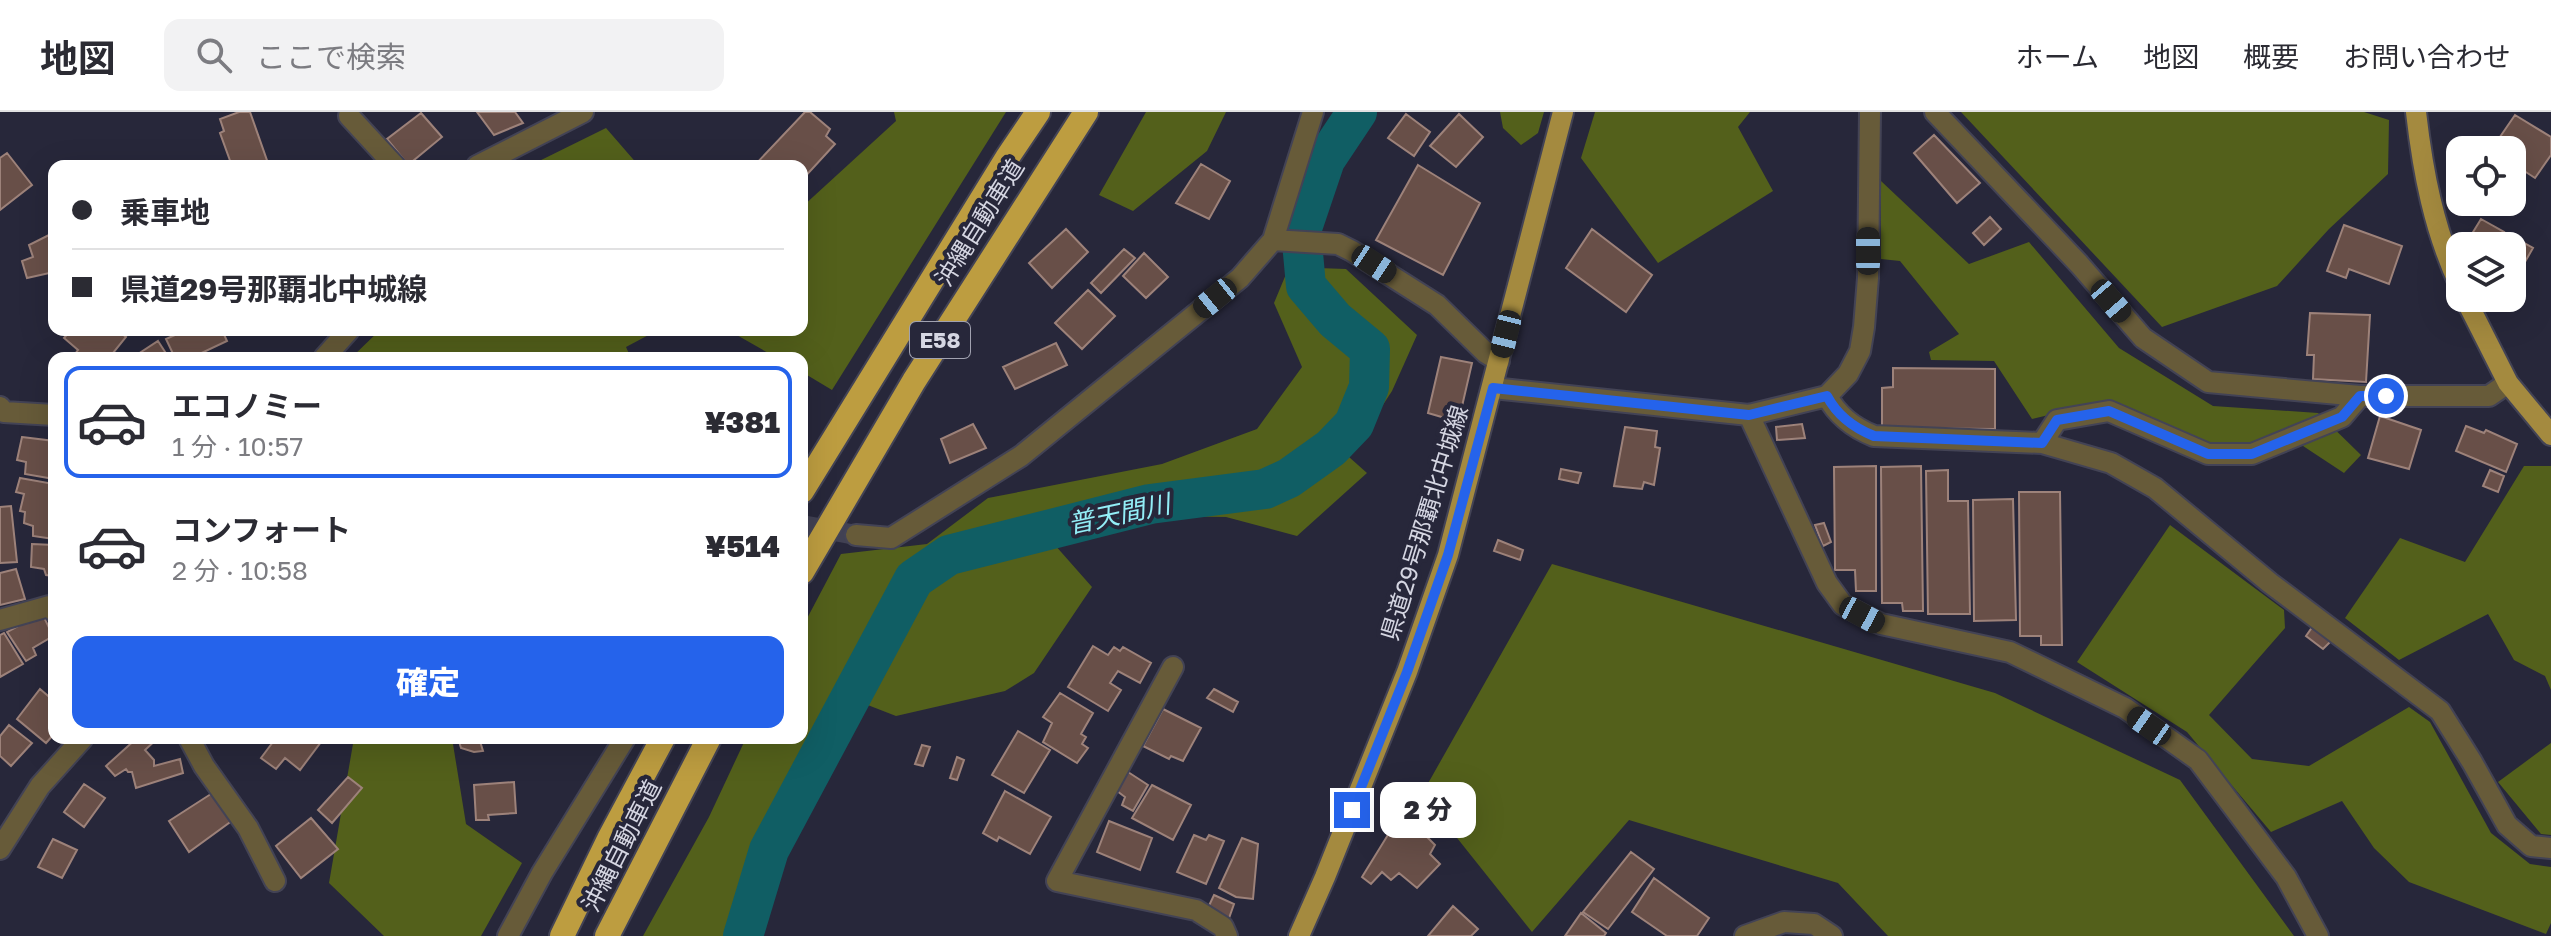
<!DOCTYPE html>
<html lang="ja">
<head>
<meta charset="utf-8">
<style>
	:root { --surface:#fff; --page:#f2f2f3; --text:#2b2b33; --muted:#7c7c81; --line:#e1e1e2; --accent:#2563eb }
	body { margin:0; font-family:"Golos Text","Noto Sans JP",sans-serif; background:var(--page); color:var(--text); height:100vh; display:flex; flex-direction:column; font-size:30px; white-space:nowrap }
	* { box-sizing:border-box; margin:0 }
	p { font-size:26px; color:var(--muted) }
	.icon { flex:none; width:44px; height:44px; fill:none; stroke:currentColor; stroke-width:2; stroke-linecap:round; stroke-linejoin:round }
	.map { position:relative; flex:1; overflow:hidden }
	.side { position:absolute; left:48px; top:240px; width:760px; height:392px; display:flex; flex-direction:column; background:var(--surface); border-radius:16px; box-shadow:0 8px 32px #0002 }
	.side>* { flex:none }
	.banner { position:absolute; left:48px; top:48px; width:760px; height:176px; border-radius:16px; box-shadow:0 8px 32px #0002; display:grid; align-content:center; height:176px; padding:0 24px; background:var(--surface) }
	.fabs { position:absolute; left:2446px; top:24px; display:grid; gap:16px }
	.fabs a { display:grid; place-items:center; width:80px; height:80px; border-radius:16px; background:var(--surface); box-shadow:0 8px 32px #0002; font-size:40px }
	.end { position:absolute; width:36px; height:36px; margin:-18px; border:10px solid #2563eb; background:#fff; box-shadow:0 0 0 4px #fff }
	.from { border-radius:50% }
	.bubble { position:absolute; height:56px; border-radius:16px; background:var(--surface); box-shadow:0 8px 32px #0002; font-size:26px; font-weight:800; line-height:56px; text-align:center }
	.car { position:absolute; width:24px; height:48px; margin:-24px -12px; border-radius:10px; box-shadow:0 0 6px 2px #0007; background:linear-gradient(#222 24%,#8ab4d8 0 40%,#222 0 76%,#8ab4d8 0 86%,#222 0) }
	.banner b { display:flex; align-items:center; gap:28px; height:76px; font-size:30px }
	.banner b+b { border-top:2px solid var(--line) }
	.banner i { width:20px; height:20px; background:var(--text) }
	ul { padding:14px 0 0; list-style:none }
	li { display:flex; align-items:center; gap:24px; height:112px; margin:0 16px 12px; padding:0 8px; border:4px solid transparent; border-radius:16px }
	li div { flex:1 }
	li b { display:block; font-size:30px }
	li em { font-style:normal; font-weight:800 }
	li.on { border-color:var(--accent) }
	li>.icon { width:72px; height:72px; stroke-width:1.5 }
	.primary-button { display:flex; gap:16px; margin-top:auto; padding:16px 24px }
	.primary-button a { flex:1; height:92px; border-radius:16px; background:var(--accent); color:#fff; font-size:32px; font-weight:800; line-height:92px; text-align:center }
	header { display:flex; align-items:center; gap:48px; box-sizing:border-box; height:112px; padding:0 40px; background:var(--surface); border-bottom:2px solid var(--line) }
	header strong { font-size:38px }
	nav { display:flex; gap:44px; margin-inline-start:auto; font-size:28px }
	.search { width:560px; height:72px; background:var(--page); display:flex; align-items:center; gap:20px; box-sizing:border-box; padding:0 28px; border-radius:16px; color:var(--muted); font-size:30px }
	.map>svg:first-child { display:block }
	.forest { fill:#53601b }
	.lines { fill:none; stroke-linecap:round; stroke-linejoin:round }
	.river { stroke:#105e64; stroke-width:40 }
	.building { fill:#684f48; stroke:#9d827a; stroke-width:2 }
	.minor-tunnel { stroke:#414153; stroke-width:20; stroke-dasharray:20 10; stroke-linecap:butt }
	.minor-casing { stroke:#434355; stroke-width:24 }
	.major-casing { stroke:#434355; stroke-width:24 }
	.highway-casing { stroke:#434355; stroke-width:28 }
	.minor { stroke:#675b39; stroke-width:20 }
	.major { stroke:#a48a3f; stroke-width:20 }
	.highway { stroke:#bd9d40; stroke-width:24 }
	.route { stroke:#2563eb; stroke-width:10 }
	.labels { text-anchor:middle; stroke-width:8; stroke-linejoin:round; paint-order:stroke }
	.shield { fill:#27273a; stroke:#a1a2b0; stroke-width:2 }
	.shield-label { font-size:22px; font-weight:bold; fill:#d5d6e2 }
	.street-label { font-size:24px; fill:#d5d6e2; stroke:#27273a }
	.water-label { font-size:26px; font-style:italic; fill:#93eef7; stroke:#27273a }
</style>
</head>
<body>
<header>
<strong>地図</strong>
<div class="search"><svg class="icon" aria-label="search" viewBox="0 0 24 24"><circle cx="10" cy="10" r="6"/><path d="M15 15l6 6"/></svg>ここで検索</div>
<nav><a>ホーム</a><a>地図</a><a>概要</a><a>お問い合わせ</a></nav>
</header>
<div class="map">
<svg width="2551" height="824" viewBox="0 0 2551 824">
	<rect width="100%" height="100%" fill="#27273a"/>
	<path class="forest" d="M894,0H1006L832,278L802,260V246H777L728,218H802V95L896,9Z
		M1146,0H1226L1207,39L1133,99L1099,83Z
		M1500,0H1544L1538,21L1521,33L1503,16Z
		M1595,0H1750L1738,15L1773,79L1658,151L1581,46Z
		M1961,0H2364L2389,8L2388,62L2329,117L2277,174L2162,215Z
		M606,16L639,54H529Z
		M1881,69L1969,152L2029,130L2119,236L2213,294L2318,301L2361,343L2344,361L2300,332L2208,335L2107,289L2032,307L1994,249L1931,248L1929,240L1959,222L1900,149L1881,147Z
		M1289,155L1346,157L1417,223L1392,279L1349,345L1367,361L1297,424L1226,405L1066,403L1054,432L1092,475L1034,561L1005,579L896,604L860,590L787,719L778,763L758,824H643L709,705L746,626H802V516L841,442L927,432L988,386L1162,352L1257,317L1302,255L1274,191Z
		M380,218H658L626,235L631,246H351Z
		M2524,354H2551V578L2545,564L2514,548L2488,502L2399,548L2345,506L2400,426L2465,450Z
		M2170,413L2284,498L2285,516L2209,603L2252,647L2309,654L2409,595L2430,610L2491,721L2530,752L2551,755V811L2546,822L2409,770L2374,736L2342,689L2271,720L2187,620L2077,550Z
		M1552,452L1995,581L2180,668L2294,824H1888L1838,771L1629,708L1532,820L1422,682Z
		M354,626H452L466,712L522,751L481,824H384L329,771Z
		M2551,631V723L2541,722L2498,670Z"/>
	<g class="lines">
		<path class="river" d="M743,824L769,738L914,467L949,443L1150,392L1265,377L1289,366L1331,336L1354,312L1369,275L1370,237L1335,208L1306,174L1301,119L1325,48L1357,0"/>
	</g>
	<path class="building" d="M239,0H250L269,54H232L220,21L224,19L220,7Z
		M477,0H515L523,11L494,23Z
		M805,0H810L830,17L826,24L835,32L802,68V54H754Z
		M421,1L442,25L408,53L387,27Z
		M1406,2L1430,20L1414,44L1388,26Z
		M1459,2L1483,25L1456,55L1430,34Z
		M2515,3L2551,25V43L2535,66L2515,53L2512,56V38H2491Z
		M1934,23L1980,71L1957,91L1914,41Z
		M7,41L32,73L0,98V46Z
		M1201,52L1230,69L1209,107L1176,91Z
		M1418,53L1480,91L1443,163L1376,128Z
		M1990,105L2001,117L1984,133L1973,121Z
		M2481,107L2504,120L2496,134H2474L2467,130Z
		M2344,113L2402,134L2389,172L2349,157L2346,166L2327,159Z
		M1066,117L1088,140L1052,176L1029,151Z
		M1592,117L1652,163L1626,200L1566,156Z
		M51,122L54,124V160L27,166L22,149L33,145L29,133Z
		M2508,122L2533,136L2518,162L2512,158V134H2501Z
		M1124,137L1135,146L1101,181L1091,171Z
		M1144,141L1168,165L1146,186L1123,164Z
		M1088,178L1115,204L1082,237L1055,211Z
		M2310,201L2370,203L2366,270L2313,267L2314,243H2307Z
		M71,218H117L126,225L109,246H72L78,238L64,226Z
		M186,218H222L227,229L191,246H175L166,227Z
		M158,229L169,246H132Z
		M1056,231L1067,253L1015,277L1003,255Z
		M1441,245L1472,251L1460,303L1447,300L1445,306L1428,301Z
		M1893,256L1995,257V317L1882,316V276L1893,275Z
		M2380,304L2421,318L2409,357L2368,346Z
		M973,312L986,336L950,351L941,327Z
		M1802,312L1805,326L1777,328L1776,315Z
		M2466,314L2484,321L2486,318L2517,332L2506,360L2456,339Z
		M1625,315L1657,319L1655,335L1660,336L1654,373L1644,370L1642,377L1614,374Z
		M22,325L54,329V367L25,362L26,350L17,348Z
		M1876,354V479H1856L1855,458H1835L1834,355Z
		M1921,354L1923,499H1903L1902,491H1882L1881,355Z
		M1561,357L1581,361L1578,371L1559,367Z
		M1948,358V389H1968L1970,502H1928L1926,359Z
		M2490,358L2504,364L2498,380L2483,374Z
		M20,366L54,372V427L33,424V414L24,411L25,400L20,399L24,382L16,380Z
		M2019,380H2060L2062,533H2041V524H2020Z
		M2013,387L2016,508L1974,509L1973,388Z
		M11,394L17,450L0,451V395Z
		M1824,411L1831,430L1823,434L1815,413Z
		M1498,428L1523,438L1520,448L1494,439Z
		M32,432L54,433V464L46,463L44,457L31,455Z
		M16,457L25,487L0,493V461Z
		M42,501L53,524L33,536L36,543L26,549L7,520Z
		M2313,514L2332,528L2323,537L2306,524Z
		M4,521L23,552L0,565V523Z
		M1093,534L1108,543L1114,535L1120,539L1123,535L1151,551L1140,571L1118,559L1110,571L1121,578L1108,599L1068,575Z
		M40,577L54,589V622L46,631L17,607Z
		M1214,577L1238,590L1233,600L1207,586Z
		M1060,581L1093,601L1081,622L1086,625L1082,632L1088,636L1077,651L1043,630L1052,611L1043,605Z
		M1163,597L1201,616L1183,649L1171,644L1169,647L1143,634Z
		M9,613L32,631L11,654L0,644V624Z
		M1018,619L1050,638L1024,681L992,663Z
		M137,626H158L145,638L154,648V654L180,647L183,661L136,676L132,660H128L126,657L115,664L106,654Z
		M276,626H303L306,628L308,626H324L300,658L285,646L276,657L261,646Z
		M458,626H479L483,639L474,640L461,636Z
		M922,633L930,635L923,654L915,652Z
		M957,645L964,648L957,668L950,666Z
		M1128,660L1148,673L1133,699L1122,693L1125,685L1117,679Z
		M348,665L362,676L332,711L318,698Z
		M514,670L516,701L488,703L489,708H476L474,673Z
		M84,672L105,686L84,715L64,700Z
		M1152,673L1191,693L1173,728L1132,706Z
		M1005,679L1051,705L1030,742L999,725L997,729L983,721Z
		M214,680L233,708L189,740L169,709Z
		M1402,700L1435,733L1430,742L1440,752L1417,776L1399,761L1391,768L1382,760L1371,772L1362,765Z
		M311,706L338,737L301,766L276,734Z
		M1109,709L1152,726L1140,758L1097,740Z
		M1194,723L1206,728L1209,723L1224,729L1206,772L1177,760Z
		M1242,726L1258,732L1253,787L1236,785L1219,776Z
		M53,727L77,738L62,766L38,755Z
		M1631,740L1654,757L1608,817L1583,800Z
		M1654,766L1709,806L1697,824H1667L1632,800Z
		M1214,783L1234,792L1228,809L1206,800Z
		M1453,794L1478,817L1471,824H1428Z
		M1581,801L1606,821L1604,824H1565Z"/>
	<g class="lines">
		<path class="minor-tunnel" d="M802,413L856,423"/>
		<g class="minor-casing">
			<path id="minor" d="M1935,0L2079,152L2143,226L2208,270L2360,284H2489L2508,271
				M349,4L395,54
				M477,54L583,0
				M1273,128L1338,132L1352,139L1437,193L1486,241L1499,249
				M324,246L349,218
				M1493,276L1749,303L1827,284L1848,262L1860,239L1864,215L1868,166L1870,0
				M1827,284C1837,303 1854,316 1874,324L2042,331L2111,351L2155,376L2270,471L2440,599L2472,650L2507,713L2531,734L2551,736
				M0,295L4,300L54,303
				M1749,303L1827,471L1843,493L1881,512L2010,540L2125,596L2198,648L2286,765L2318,824
				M2042,331L2057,308L2109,299L2208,342H2252L2342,305L2360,284
				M856,423L891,426L1021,344L1240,166L1273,128L1313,0
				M0,508L49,494L54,499
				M1173,555L1057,769L1196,798L1223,815L1227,824
				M189,626L204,654L248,716L275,769
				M0,737L40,674L83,626
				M508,824L542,761L625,626
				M1745,824L1784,810L1814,812L1832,824"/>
		</g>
		<g class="major-casing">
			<path id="major" d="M2416,0C2423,61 2434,118 2460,174
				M2465,186L2508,271L2551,323
				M1299,824L1325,765L1407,560L1448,443L1563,0"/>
		</g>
		<g class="highway-casing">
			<path id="highway" d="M802,379L1007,46L1038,0
				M802,460L914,269L1086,0
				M562,824L609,727L663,626
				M607,824L709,626"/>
		</g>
		<use href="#minor" class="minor"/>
		<use href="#major" class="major"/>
		<use href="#highway" class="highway"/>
	</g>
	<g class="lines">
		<path class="route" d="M1352,698L1407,560L1448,443L1493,276L1749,303L1827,284C1837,303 1854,316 1874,324L2042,331L2057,308L2109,299L2208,342H2252L2342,305L2360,284H2386"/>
	</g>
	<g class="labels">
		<rect class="shield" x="910" y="210" width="60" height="36" rx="6"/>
		<g class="shield-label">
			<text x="940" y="236">E58</text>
		</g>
		<g class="street-label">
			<text transform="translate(980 111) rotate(-58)" y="8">沖縄自動車道</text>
			<text transform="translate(1425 411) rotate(-73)" y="8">県道29号那覇北中城線</text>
			<text transform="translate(622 734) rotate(-63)" y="8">沖縄自動車道</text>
		</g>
		<g class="water-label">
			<text transform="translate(1119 402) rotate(-12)" y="9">普天間川</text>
		</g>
	</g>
</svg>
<div class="fabs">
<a><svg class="icon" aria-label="locate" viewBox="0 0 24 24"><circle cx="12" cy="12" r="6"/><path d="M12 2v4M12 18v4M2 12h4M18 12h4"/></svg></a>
<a><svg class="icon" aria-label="layers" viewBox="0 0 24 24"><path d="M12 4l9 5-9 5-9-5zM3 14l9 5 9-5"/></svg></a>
</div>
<i class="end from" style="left:2386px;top:284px"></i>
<i class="end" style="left:1352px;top:698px"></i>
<div class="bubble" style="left:1380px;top:670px;width:96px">2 分</div>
<i class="car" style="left:1868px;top:139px;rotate:0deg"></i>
<i class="car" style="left:1374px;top:152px;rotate:123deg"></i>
<i class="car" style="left:1215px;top:186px;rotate:231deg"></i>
<i class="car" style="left:2111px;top:189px;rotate:139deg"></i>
<i class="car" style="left:1506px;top:222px;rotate:194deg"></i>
<i class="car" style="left:1862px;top:503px;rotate:118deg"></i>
<i class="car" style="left:2149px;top:614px;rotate:305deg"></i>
<div class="banner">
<b><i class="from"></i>乗車地</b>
<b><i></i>県道29号那覇北中城線</b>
</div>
<section class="side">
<ul>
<li class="on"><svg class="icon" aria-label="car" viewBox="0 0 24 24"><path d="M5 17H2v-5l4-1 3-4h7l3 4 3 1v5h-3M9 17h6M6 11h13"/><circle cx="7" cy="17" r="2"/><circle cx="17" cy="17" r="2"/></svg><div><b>エコノミー</b><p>1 分 · 10:57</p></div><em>¥381</em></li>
<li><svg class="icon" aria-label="car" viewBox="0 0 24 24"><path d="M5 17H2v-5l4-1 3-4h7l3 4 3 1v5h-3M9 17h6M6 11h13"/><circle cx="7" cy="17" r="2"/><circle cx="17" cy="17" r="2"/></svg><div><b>コンフォート</b><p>2 分 · 10:58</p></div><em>¥514</em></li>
</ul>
<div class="primary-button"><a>確定</a></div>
</section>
</div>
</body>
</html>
